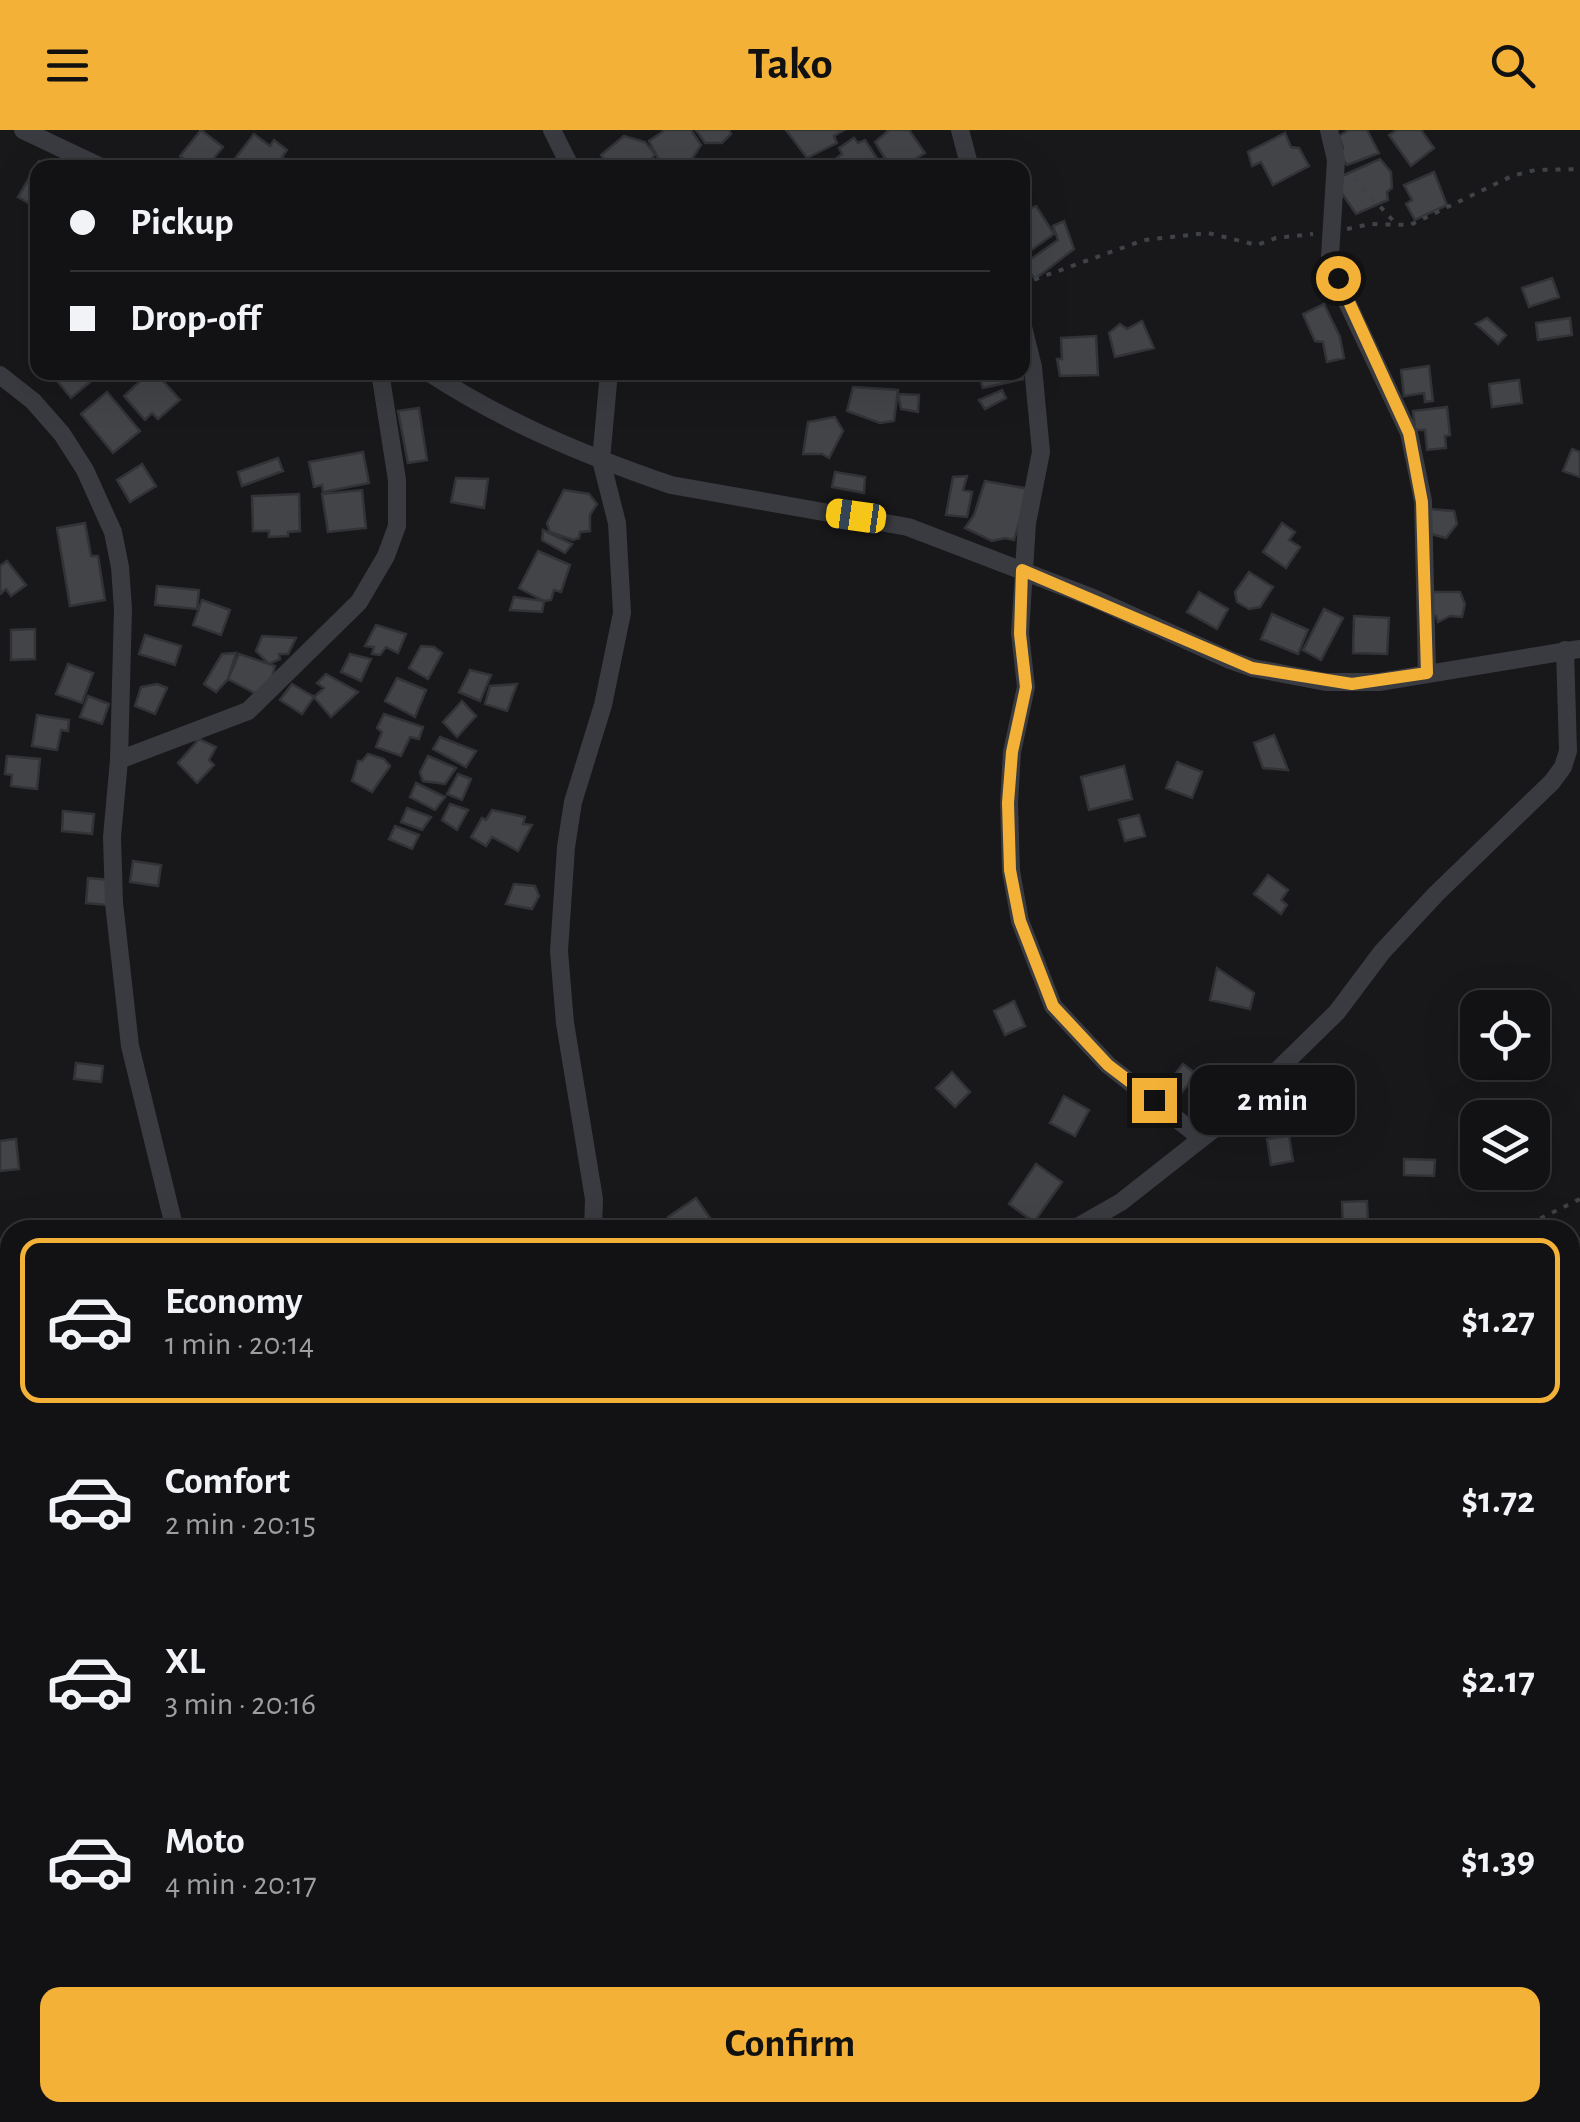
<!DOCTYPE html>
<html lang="en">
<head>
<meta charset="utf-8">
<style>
	:root { --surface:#121214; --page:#1f2022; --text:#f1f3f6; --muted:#9c9ea0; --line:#313234; --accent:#f3b138 }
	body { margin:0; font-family:"Alegreya Sans",sans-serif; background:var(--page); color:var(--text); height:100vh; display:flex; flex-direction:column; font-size:38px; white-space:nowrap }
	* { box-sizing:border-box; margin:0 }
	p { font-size:32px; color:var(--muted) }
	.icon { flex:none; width:55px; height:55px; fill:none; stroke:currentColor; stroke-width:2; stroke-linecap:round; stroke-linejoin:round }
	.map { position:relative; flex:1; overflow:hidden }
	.panel { position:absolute; left:0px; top:1090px; width:1580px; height:902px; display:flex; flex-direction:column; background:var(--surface); border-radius:30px 30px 0 0; box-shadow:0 10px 40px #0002,0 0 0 2px var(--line) }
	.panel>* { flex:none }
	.hud { position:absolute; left:30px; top:30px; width:1000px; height:220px; border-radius:20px; box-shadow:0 10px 40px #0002,0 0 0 2px var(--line); display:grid; align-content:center; height:220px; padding:0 40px; background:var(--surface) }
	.tools { position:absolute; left:1460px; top:860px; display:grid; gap:20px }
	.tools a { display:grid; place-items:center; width:90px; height:90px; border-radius:20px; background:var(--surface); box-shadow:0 10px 40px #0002,0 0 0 2px var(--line); font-size:50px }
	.end { position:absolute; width:45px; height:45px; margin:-22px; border:12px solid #f3b138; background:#111; box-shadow:0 0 0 5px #111 }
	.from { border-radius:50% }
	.bubble { position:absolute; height:70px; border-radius:20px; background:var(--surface); box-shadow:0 10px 40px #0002,0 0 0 2px var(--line); font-size:32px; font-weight:700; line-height:70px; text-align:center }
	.car { position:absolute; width:30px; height:60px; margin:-30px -15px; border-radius:12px; box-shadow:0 0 8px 2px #0007; background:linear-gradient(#f5c518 24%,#345 0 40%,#f5c518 0 76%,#345 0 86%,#f5c518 0) }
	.hud b { display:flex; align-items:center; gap:35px; height:95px; font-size:38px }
	.hud b+b { border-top:2px solid var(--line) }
	.hud i { width:25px; height:25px; background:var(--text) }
	ul { padding:18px 0 0; list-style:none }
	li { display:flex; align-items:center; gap:30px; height:165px; margin:0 20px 15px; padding:0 20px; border:5px solid transparent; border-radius:20px }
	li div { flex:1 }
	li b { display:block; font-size:38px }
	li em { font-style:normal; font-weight:700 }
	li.on { border-color:var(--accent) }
	li>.icon { width:90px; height:90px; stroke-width:1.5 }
	.action { display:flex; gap:20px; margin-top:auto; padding:20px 40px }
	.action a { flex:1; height:115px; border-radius:20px; background:var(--accent); color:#111; font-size:40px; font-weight:700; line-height:115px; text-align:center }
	header { display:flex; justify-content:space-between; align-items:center; height:130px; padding:0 40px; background:var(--accent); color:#111; font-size:45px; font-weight:700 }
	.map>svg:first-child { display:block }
	.building { fill:#424448; stroke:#323337; stroke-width:2.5 }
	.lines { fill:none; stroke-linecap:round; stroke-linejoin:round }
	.path { stroke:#3f4247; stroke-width:4; stroke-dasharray:5 8; stroke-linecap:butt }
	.street { stroke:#393b40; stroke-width:18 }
	.route { stroke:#f3b138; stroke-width:12 }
</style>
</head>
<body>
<header><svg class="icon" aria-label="menu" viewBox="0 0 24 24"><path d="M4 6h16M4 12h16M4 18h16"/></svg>Tako<svg class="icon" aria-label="search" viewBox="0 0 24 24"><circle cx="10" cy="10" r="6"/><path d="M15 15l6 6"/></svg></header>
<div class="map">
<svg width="1580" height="1992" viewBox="0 0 1580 1992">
	<rect width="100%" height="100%" fill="#18181b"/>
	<path class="building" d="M201,0L223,17L206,38H195L180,26Z
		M665,0H691L701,15L692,29L672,36L660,32L649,11Z
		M696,0H729L731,4L722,13H705Z
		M786,0H844L834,6L837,13L807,28Z
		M909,0L925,23L900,38H891L875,12L889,0Z
		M1349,0H1367L1379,23L1347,35L1338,22L1343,19L1339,6Z
		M1397,0H1421L1434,18L1411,36L1389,5Z
		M1285,3L1291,17L1299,18L1309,36L1273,55L1261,32L1252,36L1248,22Z
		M254,4L270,16L274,10L287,20L282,27L290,33L287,38H235L231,34Z
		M624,6L645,12L655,24L646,38H610L601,25Z
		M854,8L858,13L865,10L880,33L873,38H839L834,30L842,24L839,18Z
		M1380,29L1391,42L1392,58L1387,62L1388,70L1356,84L1339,59L1342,46Z
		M39,31L51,38H38V87L33,84L37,78L18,67Z
		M1434,42L1447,75L1415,90L1406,74L1412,70L1404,55Z
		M1036,76L1054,104L1030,121L1022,107V83Z
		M1064,91L1074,119L1035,149L1024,134L1058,110L1053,96Z
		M1552,148L1559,167L1529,177L1522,158Z
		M1324,174L1340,207L1344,228L1327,232L1323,212L1315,211L1303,184Z
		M1487,188L1506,205L1498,214L1476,194Z
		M1570,188L1572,205L1538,210L1536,193Z
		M1142,191L1154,218L1115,227L1109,203L1120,194L1127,199Z
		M1096,206L1098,245L1060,246L1057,229H1062L1061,208Z
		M1429,236L1433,271L1425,272L1424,263L1404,266L1401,240Z
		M50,242H101V243L71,268Z
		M150,242H155L180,270L158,289L152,283L145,290L124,266Z
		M978,242H1021L1023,249L983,258Z
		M1519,250L1522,273L1492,277L1489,254Z
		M853,257L898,260L894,291L880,293L847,281Z
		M1002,260L1006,268L985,279L979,270Z
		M107,262L140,301L113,323L81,284Z
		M898,264L919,265L918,282L901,279Z
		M1447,277L1450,305L1445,306L1446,318L1427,320L1425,300H1415L1413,281Z
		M419,278L427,330L408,333L398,281Z
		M835,287L843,301L829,328L822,324H803L808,292Z
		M1572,319L1580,322V347L1563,341Z
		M363,322L369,353L323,362L322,355L314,357L309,332Z
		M278,328L283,341L242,356L238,342Z
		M142,334L156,356L130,372L117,350Z
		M835,342L865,347L864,363L832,357Z
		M967,346L963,360L972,362L967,387L946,385L953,347Z
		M456,348L488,349L484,378L451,372Z
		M985,351L1029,359L1014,410L1005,408L992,411L965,398L974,385Z
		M362,360L366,398L328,402L322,364Z
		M564,360L589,364L597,374L590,385V401L580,402L579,408L573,410L550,402L547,393Z
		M299,364L300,401L288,402V406L269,407V401H253L252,366Z
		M1429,379L1454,381L1457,394L1446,408L1424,402Z
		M85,393L91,426H98L105,470L70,476L57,398Z
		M1282,393L1295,402L1289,410L1300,417L1286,438L1263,422Z
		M543,400L572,414L565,423L542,410Z
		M538,421L570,435L561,462L554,460L551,470L544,471L519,458Z
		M7,431L26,455L11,466L6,459L0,464V436Z
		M1249,442L1273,457L1260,477L1249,479L1237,472L1235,462Z
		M157,456L199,460L197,479L155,475Z
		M1199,462L1228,479L1217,499L1187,482Z
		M1430,462H1460L1465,474L1462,487L1450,486L1438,492L1436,486L1429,485Z
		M514,467L544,471L542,482L510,480Z
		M202,470L230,480L221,505L193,495Z
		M1324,479L1343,488L1321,530L1303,520Z
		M1272,484L1308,500L1298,524L1261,509Z
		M1354,486L1389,488L1387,524L1353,523Z
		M376,495L406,504L398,523L386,517L380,525L372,524L374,517L365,516Z
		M35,499V529L11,530V500Z
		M145,505L181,516L175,535L139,524Z
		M262,506L296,508L288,524H279L280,529L269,534L256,521Z
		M421,516L434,517L442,523L428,549L409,538Z
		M236,523L228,549L216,562L204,554L222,524Z
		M239,524L275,536L272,547L258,565L228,549Z
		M350,524L371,529L361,551L341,542Z
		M68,534L93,543L82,573L56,564Z
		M470,540L491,545L480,571L459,562Z
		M326,544L358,562L331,587L314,567L324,558L317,553Z
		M397,548L426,560L415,587L385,571Z
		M157,554L167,558L155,584L135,576L141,557Z
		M292,554L314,567L302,584L280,570Z
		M517,554L507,581L485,574L490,556Z
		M88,566L109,574L102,594L80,587Z
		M462,571L476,586L457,607L443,592Z
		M384,584L423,597L419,609L410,607L401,626L376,617L382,602L377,598Z
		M37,585L69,590L68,601L61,600L57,620L32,616Z
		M1274,605L1288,640L1263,638L1254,613Z
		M440,607L476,621L466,637L433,619Z
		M199,609L216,617L209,630L214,635L197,653L178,633Z
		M368,624L384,629L390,636L372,662L352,651L358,631H362Z
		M7,626L40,629L37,659L11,656L12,645L5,644Z
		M428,626L456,638L445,654L423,651L420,642Z
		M1177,632L1202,642L1192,668L1166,658Z
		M1124,636L1132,669L1089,680L1081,647Z
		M458,644L471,649L462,670L447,664Z
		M416,653L445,667L435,680L410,667Z
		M450,674L468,680L457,700L442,690Z
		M407,678L431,687L422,700L401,692Z
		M492,680L525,687L523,694L532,695L518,721L492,707L486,716L471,707L482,688L486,690Z
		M63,681L94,684L92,704L62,701Z
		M1139,685L1145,706L1125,711L1119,690Z
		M395,696L419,705L412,719L389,709Z
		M133,731L161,735L158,756L130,752Z
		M1268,745L1288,760L1281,770L1287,775L1281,784L1254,764Z
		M88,748L110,750L107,775L86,773Z
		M514,754L535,756L539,766L532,779L506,774Z
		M1217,838L1254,863L1250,879L1210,870Z
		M1014,871L1025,896L1005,905L994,881Z
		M76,933L103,936L101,952L74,949Z
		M1183,934L1196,944L1178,967L1165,957Z
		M952,942L970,962L955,977L936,958Z
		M1064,966L1089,980L1075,1006L1050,993Z
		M1289,1006L1293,1031L1271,1035L1267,1009Z
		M16,1009L19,1039L0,1041V1011Z
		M1404,1029L1435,1030L1434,1046L1404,1045Z
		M1036,1034L1062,1052L1034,1092L1009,1074Z
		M696,1068L714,1094L705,1100H677L668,1087Z
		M1367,1071L1368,1096L1343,1097L1342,1072Z
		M1580,1221V1252L1574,1254L1570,1224Z
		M9,1361L10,1416L0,1424V1367Z"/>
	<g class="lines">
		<path class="path" d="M1354,48L1398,96
			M1347,99L1370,94L1410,95L1512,46L1535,40L1580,39
			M1022,154L1144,110L1208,103L1257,115L1276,108L1313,104
			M1517,1100L1580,1069
			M1570,1394L1580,1395
			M1570,1520L1580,1526"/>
		<path class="street" d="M23,0L103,38
			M552,0L571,38
			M960,0L970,38
			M1329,0L1336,30L1330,126L1346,170L1409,303L1423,371L1427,543
			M1022,193L1033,237L1041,322L1027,393L1020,503L1026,557L1012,622L1009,673L1011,741L1020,791L1053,876L1108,935L1201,1008
			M428,242C504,292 586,326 671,355L908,397L1093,468L1230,530L1253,538L1326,552H1379L1580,519
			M0,245L33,271L62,304L85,340L113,402L120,437L123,479L119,630L112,707L114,773L130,916L175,1100
			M119,630L248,581L359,472L386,426L397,396V350L380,242
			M593,1100L594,1069L565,893L559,821L566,717L573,672L603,575L622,483L617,393L601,330L609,242
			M1072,1100L1121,1072L1234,983L1337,882L1382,822L1436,764L1552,652L1563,637L1568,621L1565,520
			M0,1533L10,1534
			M466,1982L467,1992"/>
	</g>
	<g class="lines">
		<path class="route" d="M1154,970L1108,935L1053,876L1020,791L1010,740L1008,673L1012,622L1026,557L1020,504L1022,440L1252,538L1352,554L1427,543L1422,372L1409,303L1338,148"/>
	</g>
</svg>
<div class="tools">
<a><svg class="icon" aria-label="locate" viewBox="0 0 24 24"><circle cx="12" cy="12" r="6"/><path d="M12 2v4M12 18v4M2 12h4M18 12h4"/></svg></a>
<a><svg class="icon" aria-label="layers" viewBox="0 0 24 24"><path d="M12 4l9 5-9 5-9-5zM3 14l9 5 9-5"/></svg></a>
</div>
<i class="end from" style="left:1338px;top:148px"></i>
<i class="end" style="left:1154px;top:970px"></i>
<div class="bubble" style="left:1190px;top:935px;width:165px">2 min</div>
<i class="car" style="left:856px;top:386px;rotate:278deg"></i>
<div class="hud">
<b><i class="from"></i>Pickup</b>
<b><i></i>Drop-off</b>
</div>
<section class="panel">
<ul>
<li class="on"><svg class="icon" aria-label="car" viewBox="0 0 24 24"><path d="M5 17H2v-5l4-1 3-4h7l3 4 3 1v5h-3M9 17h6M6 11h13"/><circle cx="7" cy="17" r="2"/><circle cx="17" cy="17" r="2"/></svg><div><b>Economy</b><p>1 min · 20:14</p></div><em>$1.27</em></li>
<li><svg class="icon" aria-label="car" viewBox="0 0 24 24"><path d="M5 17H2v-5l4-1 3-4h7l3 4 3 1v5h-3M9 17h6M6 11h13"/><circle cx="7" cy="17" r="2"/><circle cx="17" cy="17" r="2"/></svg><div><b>Comfort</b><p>2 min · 20:15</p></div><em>$1.72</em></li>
<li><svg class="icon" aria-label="car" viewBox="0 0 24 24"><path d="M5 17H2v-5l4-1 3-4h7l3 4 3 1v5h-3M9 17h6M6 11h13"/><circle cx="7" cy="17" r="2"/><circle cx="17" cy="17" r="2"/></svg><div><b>XL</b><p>3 min · 20:16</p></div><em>$2.17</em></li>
<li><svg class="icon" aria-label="car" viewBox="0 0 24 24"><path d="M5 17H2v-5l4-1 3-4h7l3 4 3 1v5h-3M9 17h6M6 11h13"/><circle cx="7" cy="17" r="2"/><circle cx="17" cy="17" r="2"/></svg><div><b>Moto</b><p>4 min · 20:17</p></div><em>$1.39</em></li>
</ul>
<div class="action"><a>Confirm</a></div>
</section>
</div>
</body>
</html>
